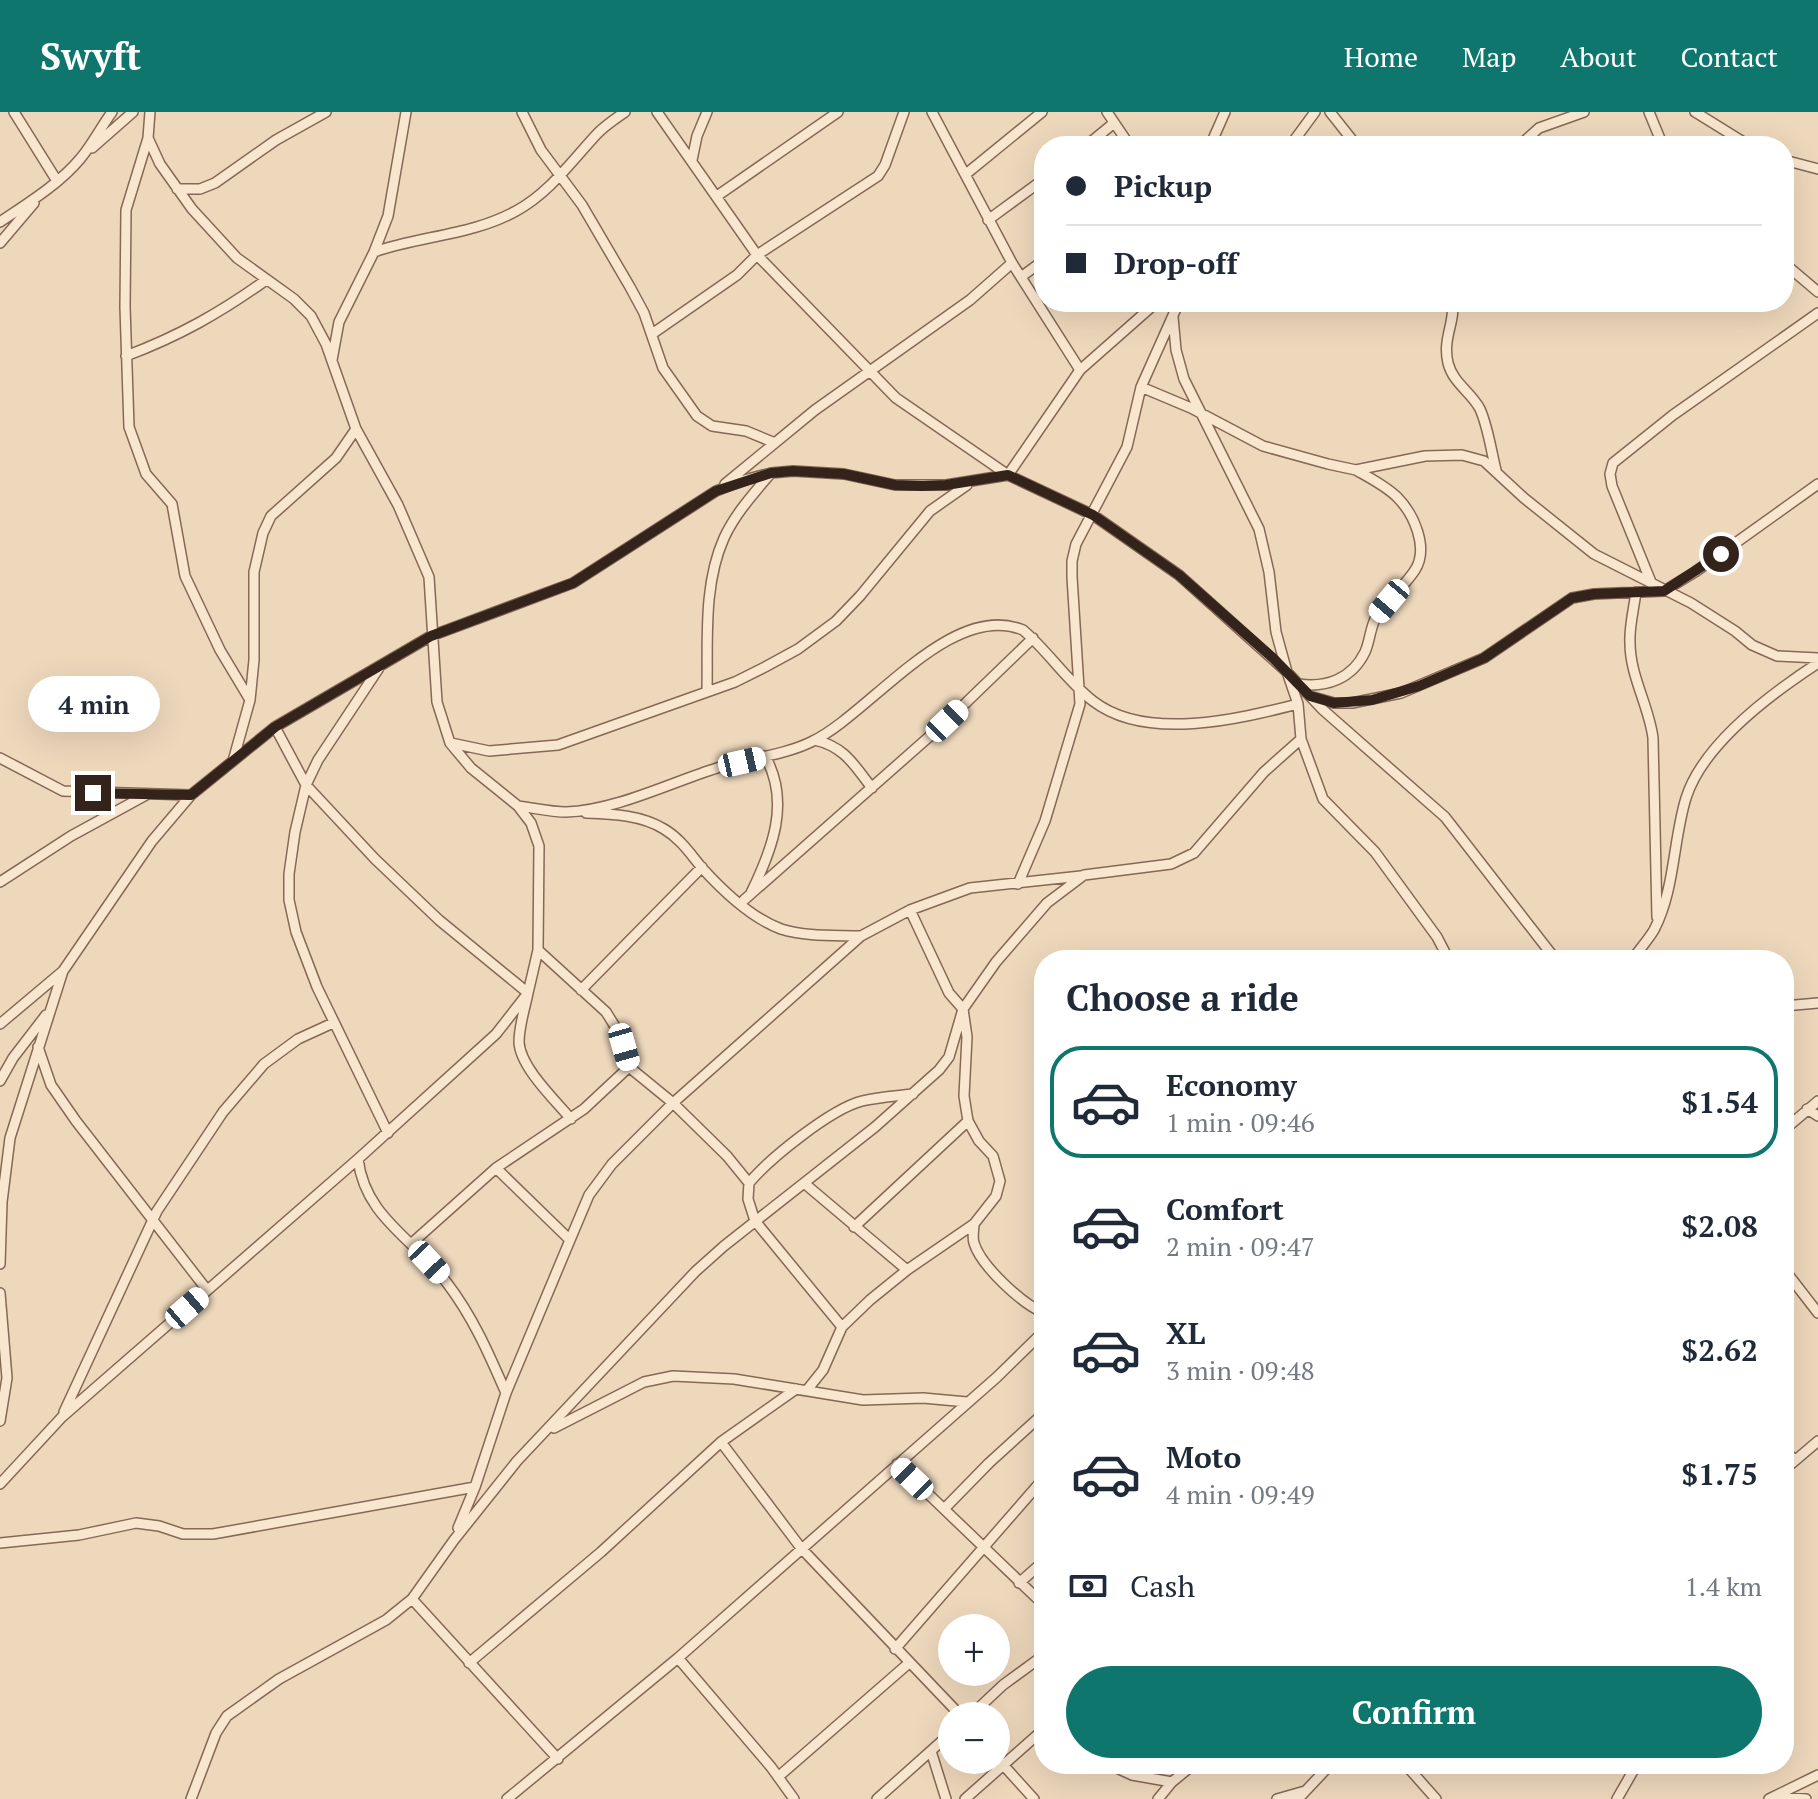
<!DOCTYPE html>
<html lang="en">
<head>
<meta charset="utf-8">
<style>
	:root { --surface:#fff; --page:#f6f6f7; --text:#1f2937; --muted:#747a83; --line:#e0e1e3; --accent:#0f766e }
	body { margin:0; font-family:"PT Serif",serif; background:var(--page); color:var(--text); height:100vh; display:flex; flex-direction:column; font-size:30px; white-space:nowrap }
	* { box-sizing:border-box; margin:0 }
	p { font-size:26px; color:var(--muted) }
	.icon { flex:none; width:44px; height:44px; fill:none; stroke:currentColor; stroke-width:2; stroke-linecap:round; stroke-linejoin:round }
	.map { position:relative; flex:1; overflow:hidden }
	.drawer { position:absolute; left:1034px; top:838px; width:760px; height:824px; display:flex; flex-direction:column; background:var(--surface); border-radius:32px; box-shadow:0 8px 32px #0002 }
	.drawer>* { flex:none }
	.guide { position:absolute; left:1034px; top:24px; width:760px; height:176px; border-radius:32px; box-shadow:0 8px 32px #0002; display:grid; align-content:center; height:176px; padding:0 32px; background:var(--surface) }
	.tools { position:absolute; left:938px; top:1502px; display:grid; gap:16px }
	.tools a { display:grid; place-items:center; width:72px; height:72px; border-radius:50%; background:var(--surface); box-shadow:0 8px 32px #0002; font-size:40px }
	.end { position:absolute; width:36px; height:36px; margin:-18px; border:10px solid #34231b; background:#fff; box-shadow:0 0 0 4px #fff }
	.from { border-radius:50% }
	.bubble { position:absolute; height:56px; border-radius:28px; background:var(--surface); box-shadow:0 8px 32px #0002; font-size:26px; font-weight:700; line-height:56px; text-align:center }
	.car { position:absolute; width:24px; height:48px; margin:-24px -12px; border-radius:10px; box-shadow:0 0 6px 2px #0007; background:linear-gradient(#fff 24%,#345 0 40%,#fff 0 76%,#345 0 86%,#fff 0) }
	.guide b { display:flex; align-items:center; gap:28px; height:76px; font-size:30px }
	.guide b+b { border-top:2px solid var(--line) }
	.guide i { width:20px; height:20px; background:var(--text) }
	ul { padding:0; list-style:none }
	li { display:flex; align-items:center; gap:24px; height:112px; margin:0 16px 12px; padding:0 16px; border:4px solid transparent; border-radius:32px }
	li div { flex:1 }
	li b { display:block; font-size:30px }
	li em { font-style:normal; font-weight:700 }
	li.selected { border-color:var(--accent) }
	li>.icon { width:72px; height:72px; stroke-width:1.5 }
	h2 { padding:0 32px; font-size:36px; line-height:96px }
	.pay { display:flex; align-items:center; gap:20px; height:88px; padding:0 32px; font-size:30px }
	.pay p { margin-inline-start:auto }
	.cta { display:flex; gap:16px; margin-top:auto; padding:16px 32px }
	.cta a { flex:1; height:92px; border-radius:48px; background:var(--accent); color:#fff; font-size:32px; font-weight:700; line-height:92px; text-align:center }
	header { display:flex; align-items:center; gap:48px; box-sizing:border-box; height:112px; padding:0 40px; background:var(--accent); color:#fff }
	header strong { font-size:38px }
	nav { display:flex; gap:44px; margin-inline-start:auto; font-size:28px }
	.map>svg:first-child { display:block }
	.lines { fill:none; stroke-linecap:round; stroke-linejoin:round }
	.minor-casing { stroke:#856856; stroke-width:12 }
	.minor { stroke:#f9e6cf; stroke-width:9 }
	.route { stroke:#34231b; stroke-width:10 }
</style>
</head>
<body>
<header>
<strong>Swyft</strong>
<nav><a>Home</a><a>Map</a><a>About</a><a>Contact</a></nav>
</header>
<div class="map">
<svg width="1818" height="1687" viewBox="0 0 1818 1687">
	<rect width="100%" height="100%" fill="#eed8bc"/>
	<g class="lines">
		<g class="minor-casing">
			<path id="minor" d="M14,0L57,69
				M522,0L541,38L582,93L630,175L644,201L663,256L697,304L712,314L746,319L775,331
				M657,0L757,143L896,286L1008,363L1093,403L1179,463L1287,560L1298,592L1301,627L1323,687L1375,740L1437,825L1449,848
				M932,0L1012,151L1080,258
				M1107,0L1130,34
				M1330,0L1357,34
				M1649,0L1663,34
				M1695,0L1750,34
				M148,26L126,98L125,195L129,315L146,362L172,392L185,464L220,538L250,588
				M1086,34L1114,11
				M1210,34L1225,0
				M1290,34L1315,0
				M1519,34L1539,16L1584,0
				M92,36L133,0
				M692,48L697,24L707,0
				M1784,48L1818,57
				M966,62L1042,0
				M177,77H200L215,71L276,28L326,0
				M717,84L838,0
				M988,108L1044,67
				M0,110C28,91 58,73 80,47C92,33 101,15 112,0
				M0,131L34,91
				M374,140C420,124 473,123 516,99C549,81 571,50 596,23C604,14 615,7 625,0
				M1784,151L1818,180
				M1021,165L1044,148
				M1452,190C1456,209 1442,226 1448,251C1453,271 1471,280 1480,297C1488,315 1491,338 1496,358
				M1173,205L1176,238L1184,267L1259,417L1269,460L1276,520L1287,560L1322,597L1445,705L1556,848
				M652,222L737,163L757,143L878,64L885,53L904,0
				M126,244C179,224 220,201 266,168
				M332,248L339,210L374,140L388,104L406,0
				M1141,275L1191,296L1263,334L1328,352L1356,358L1425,344L1462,343L1484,349L1524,386L1594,442L1691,491L1735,519L1752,533L1777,544L1818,546
				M725,372L815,298L970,188L1012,151
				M1651,470L1612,374L1610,362L1613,351L1673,303L1818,201
				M1636,480C1634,496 1629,515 1630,531C1630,564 1649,594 1653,626L1657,805
				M379,556L318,648L306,673L295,720L289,762V788L296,820L317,875L388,1021
				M1299,572C1326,576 1352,567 1365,540C1370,529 1370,516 1376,505C1387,488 1404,475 1415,458C1429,436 1414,402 1397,385C1386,374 1370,366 1356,358
				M707,579C708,529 703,473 724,426C735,402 754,381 771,361
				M1313,585L1334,591H1352L1401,581L1484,546L1572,486L1594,482L1664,479L1695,460L1818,372
				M275,615L306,673L375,747L439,808L528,881C525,896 519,914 519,930C520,955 555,988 571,1007
				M815,628C845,635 854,653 872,676
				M451,631L489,639L558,633L735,570L765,555L798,537L836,509L860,484L930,399L967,373
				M0,646L63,679L191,683
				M233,649L250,588L254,548V460L263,421L271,404L336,346L356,317
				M518,694C534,696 551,700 566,700C614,699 672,670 717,656C748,646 782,644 811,630C869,603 951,488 1023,518C1048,539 1067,569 1093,589C1146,630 1239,607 1298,592
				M586,701C613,702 641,703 664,717C681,727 691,743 703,757C724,780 751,806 781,817C806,825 835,823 861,824
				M0,770L71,724L146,683
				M1018,772L1045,709L1080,592L1072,465V449L1076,432L1127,335L1141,275L1179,190
				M751,781C772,738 791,690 765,644
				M744,788L947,609L1033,526
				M538,838L606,900L621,924L629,955L673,991L727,1044L749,1071
				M1632,848C1639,838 1648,828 1654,818C1675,778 1673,728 1686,686C1703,632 1772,581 1818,551
				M581,878L702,755
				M1784,894L1818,891
				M0,912L63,859
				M38,935L51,973L76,1009L207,1178
				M0,969L13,946L46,903
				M1807,997L1818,1004
				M1784,1018L1818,989
				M358,1047C365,1106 415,1127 447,1171C473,1205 489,1242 506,1281
				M496,1056L570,1128
				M804,1071L907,1158
				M974,1112C974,1118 972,1125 974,1131C981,1154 1022,1192 1044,1201
				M854,1115L968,1009
				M412,1131L496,1056L584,997L629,955
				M0,1152L2,1090L10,1026L63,859L152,729L191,683L275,615L431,524L573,471L716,379L744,368L771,361L793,359L844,362L895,373H946L1008,363L1080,258L1157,190
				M1784,1157L1818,1201
				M0,1181L7,1266L0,1309
				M842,1215L755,1109L748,1087L749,1071C770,1046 831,997 862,989C878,985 896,984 913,982
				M807,1278L823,1258L842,1215L870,1188L907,1158L974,1112L996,1084L1000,1069L993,1044L979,1029L968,1009L964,984L967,925L963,897L949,881L910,798
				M64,1300L157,1099L223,1000L264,952L298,927L333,911
				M554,1316L644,1270L673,1264L734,1267L863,1288L923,1286L967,1290
				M721,1330L801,1436L961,1604
				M1784,1340L1796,1348
				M897,1352L1044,1493
				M1784,1358L1818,1329
				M0,1372L62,1305L358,1047L496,922L528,881L538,838L539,734L531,711L518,694L471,656L450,631L437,590L429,465L398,393L356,317L326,232L311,204L294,187L237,146L192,97L160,52L148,26L150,0
				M944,1397L989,1351L1044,1301
				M458,1416L475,1375L506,1281L570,1128L589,1083L612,1052L673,991L861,824L910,798L970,776L1081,764
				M0,1431L79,1423L136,1411L159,1414L183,1422H213L475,1375
				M1019,1471L1044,1449
				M412,1487L558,1647
				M895,1537L1044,1366
				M678,1546L771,1655L794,1687
				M469,1551L601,1440L721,1330L796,1277
				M970,1604L1003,1573L1044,1543
				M931,1639L946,1687
				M996,1645L1034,1687
				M1108,1652L1132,1663L1172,1670
				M1405,1652L1436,1687
				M778,1665L909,1551
				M1779,1685L1806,1687
				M191,1687L216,1621L227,1604L279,1567L386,1508L412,1487L454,1428L517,1349L696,1159L724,1134L875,1015L939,958L949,945L963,897L996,850L1047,791L1084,763L1171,752L1194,741L1264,660L1301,627
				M507,1687L678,1546L997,1265L1044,1219
				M877,1687L952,1620
				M965,1687L1044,1617
				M1158,1687L1172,1670L1194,1652
				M1277,1687L1305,1679
				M1298,1687L1331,1652
				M1617,1687L1637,1652
				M1769,1687L1818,1663"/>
		</g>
		<use href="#minor" class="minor"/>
	</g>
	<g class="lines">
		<path class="route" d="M93,681L191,683L275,615L431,524L573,471L716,379L771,361L793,359L844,362L895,373L922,374L946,373L1008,363L1093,403L1179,463L1274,547L1310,584L1334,591L1372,588L1419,574L1484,546L1572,486L1594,482L1664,479L1721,442"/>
	</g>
</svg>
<div class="tools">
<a>+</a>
<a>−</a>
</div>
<i class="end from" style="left:1721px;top:442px"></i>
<i class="end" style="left:93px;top:681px"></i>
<div class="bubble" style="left:28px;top:564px;width:132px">4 min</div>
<i class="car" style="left:1389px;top:489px;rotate:220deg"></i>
<i class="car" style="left:947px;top:609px;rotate:46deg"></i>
<i class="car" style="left:742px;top:650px;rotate:77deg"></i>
<i class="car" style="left:624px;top:935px;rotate:164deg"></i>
<i class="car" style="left:429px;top:1150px;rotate:137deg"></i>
<i class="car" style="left:187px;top:1196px;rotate:49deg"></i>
<i class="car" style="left:912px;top:1367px;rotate:314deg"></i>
<div class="guide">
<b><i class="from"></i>Pickup</b>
<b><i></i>Drop-off</b>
</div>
<section class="drawer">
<h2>Choose a ride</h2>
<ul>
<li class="selected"><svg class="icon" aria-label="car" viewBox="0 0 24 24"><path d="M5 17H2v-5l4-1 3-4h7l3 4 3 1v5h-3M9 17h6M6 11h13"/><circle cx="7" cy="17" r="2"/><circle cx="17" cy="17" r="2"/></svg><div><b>Economy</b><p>1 min · 09:46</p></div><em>$1.54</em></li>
<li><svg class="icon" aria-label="car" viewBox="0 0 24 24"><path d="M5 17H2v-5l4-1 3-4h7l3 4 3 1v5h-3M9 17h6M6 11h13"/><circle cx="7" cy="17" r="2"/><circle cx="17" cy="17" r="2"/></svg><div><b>Comfort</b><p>2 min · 09:47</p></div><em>$2.08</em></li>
<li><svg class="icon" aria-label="car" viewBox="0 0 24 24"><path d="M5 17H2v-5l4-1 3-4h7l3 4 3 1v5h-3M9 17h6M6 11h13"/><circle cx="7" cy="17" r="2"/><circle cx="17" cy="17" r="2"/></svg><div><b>XL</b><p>3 min · 09:48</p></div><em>$2.62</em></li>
<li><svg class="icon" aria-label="car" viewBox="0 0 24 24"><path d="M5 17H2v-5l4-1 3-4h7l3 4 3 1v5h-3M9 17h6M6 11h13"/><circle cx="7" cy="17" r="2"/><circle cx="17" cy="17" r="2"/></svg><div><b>Moto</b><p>4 min · 09:49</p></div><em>$1.75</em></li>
</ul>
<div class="pay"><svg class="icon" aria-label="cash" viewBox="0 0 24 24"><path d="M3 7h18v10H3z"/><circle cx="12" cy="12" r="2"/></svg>Cash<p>1.4 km</p></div>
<div class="cta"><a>Confirm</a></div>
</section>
</div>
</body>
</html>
